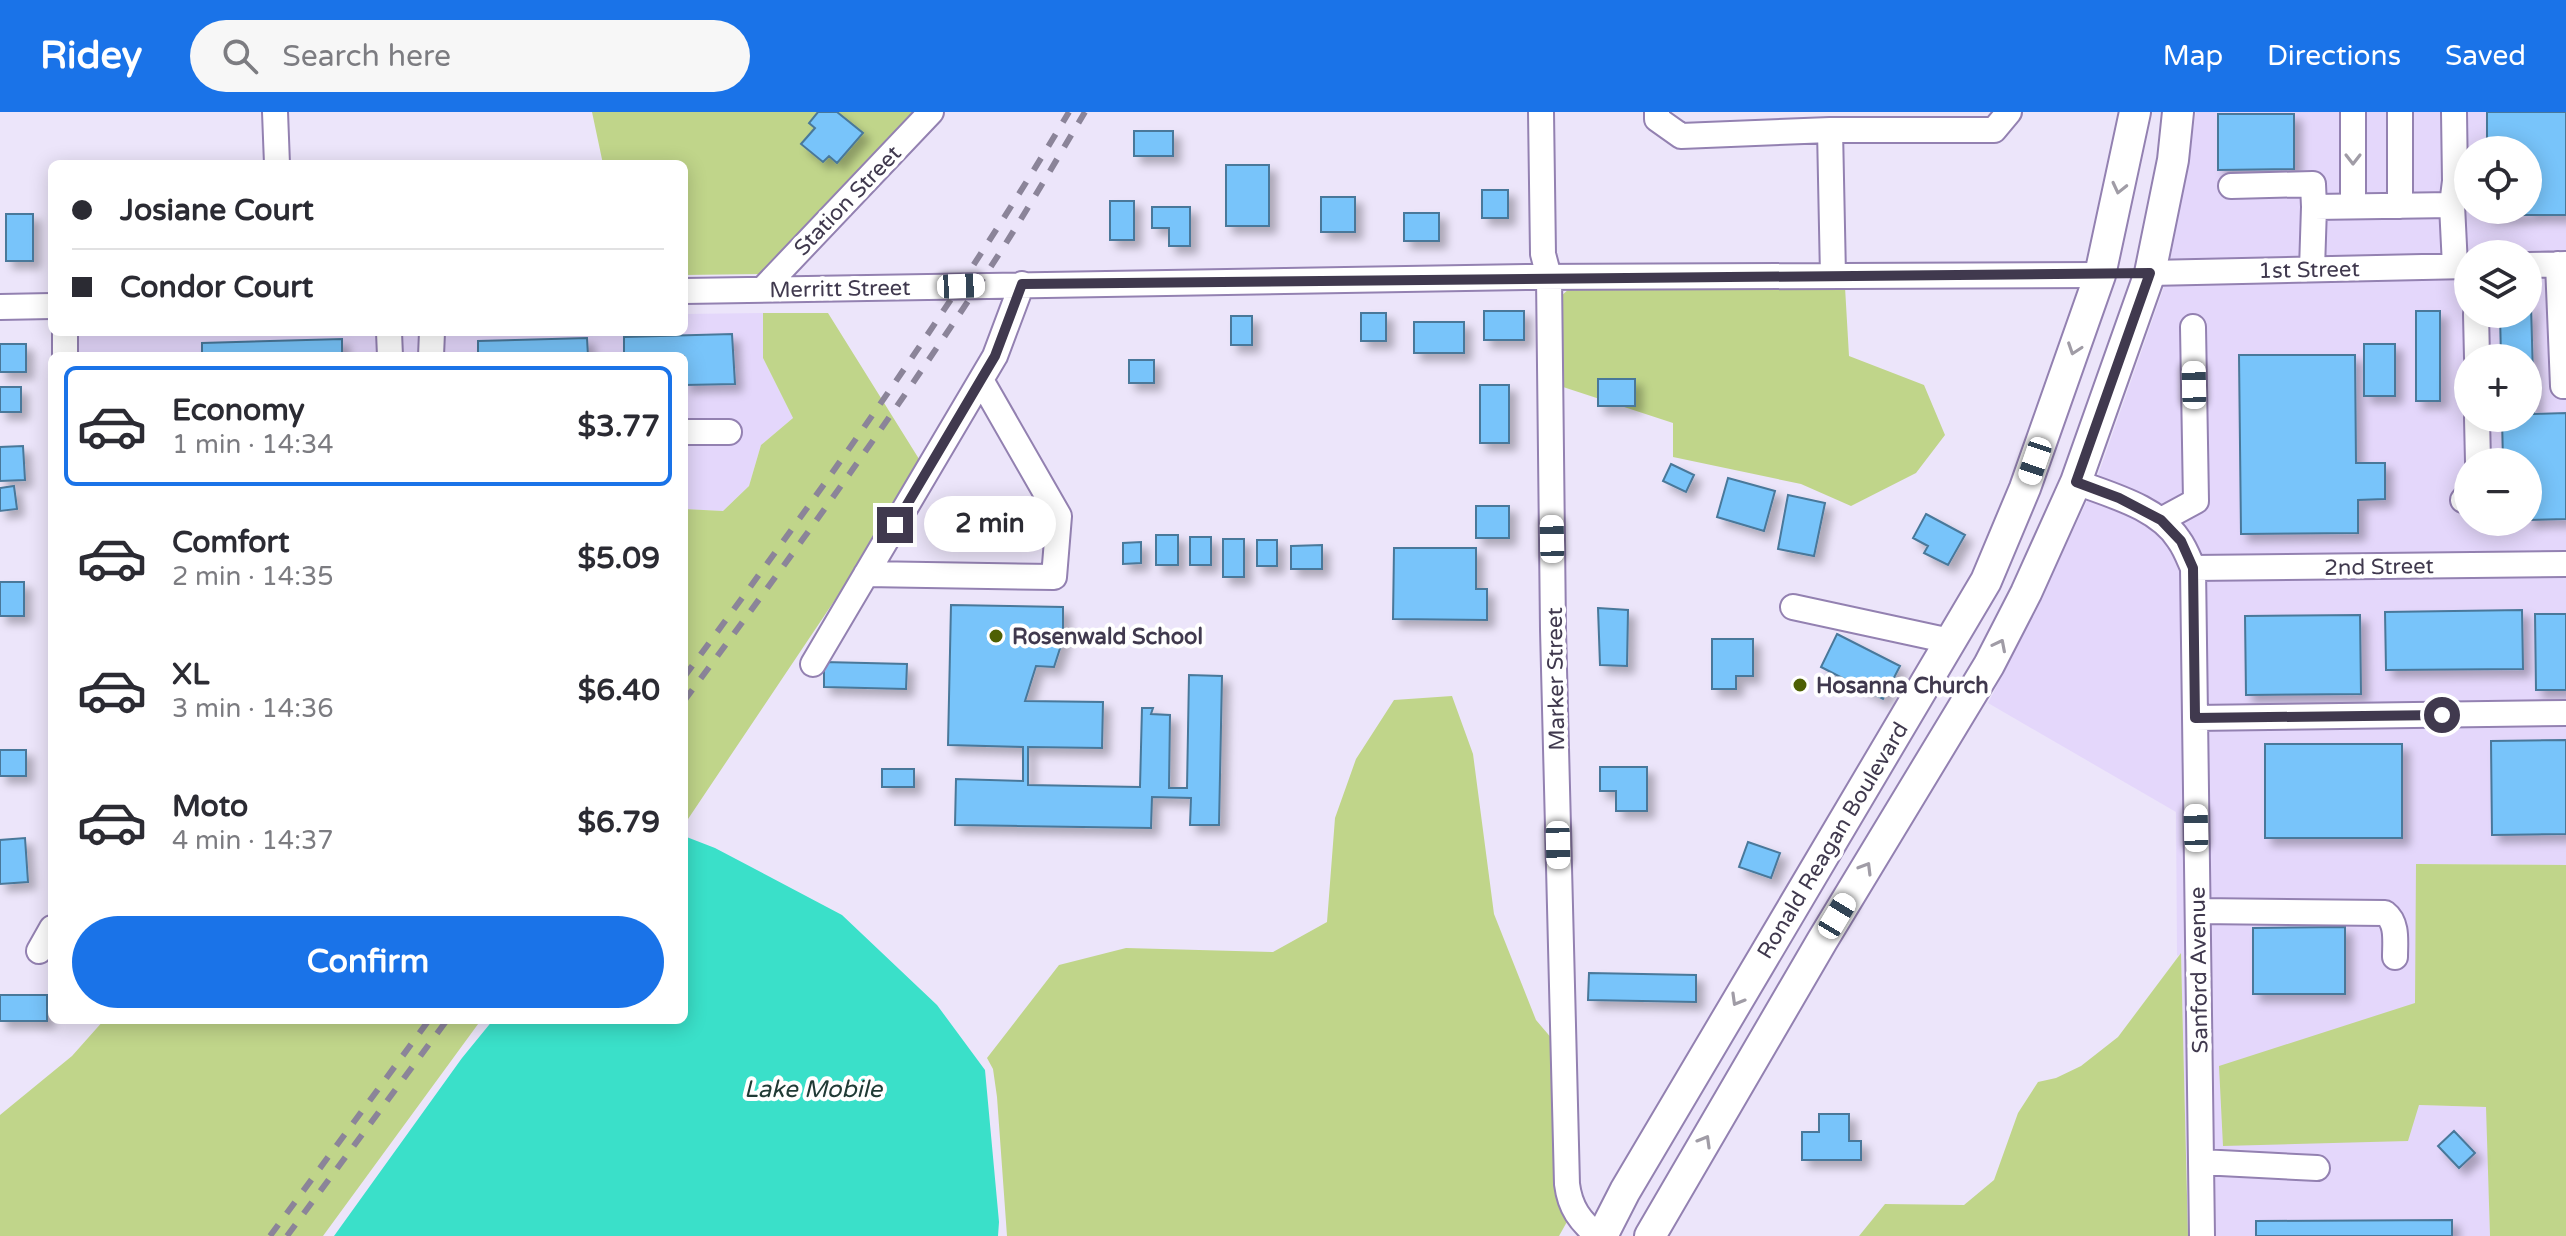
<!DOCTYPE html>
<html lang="en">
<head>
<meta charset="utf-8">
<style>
	:root { --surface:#fff; --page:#f7f7f7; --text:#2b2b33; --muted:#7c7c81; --line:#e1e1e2; --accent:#1a73e8 }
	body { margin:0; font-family:"Varela Round",sans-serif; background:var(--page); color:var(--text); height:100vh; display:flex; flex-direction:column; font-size:30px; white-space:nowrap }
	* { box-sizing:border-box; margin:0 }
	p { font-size:26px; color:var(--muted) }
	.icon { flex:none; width:44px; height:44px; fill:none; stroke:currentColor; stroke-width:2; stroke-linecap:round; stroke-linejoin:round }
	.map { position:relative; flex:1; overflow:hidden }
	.details { position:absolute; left:48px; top:240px; width:640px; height:672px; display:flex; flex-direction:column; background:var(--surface); border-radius:12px; box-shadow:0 4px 20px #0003 }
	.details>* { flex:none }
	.banner { position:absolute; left:48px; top:48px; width:640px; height:176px; border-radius:12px; box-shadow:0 4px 20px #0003; display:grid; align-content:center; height:176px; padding:0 24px; background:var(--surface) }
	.buttons { position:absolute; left:2454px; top:24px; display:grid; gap:16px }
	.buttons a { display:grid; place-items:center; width:88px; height:88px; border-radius:50%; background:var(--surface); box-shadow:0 4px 20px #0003; font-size:40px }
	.end { position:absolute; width:36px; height:36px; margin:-18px; border:10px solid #40394e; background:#fff; box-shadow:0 0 0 4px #fff }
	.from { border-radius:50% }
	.bubble { position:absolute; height:56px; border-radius:28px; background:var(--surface); box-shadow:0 4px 20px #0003; font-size:26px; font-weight:800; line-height:56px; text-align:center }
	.car { position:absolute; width:24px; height:48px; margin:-24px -12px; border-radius:10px; box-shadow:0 0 6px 2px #0007; background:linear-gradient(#fff 24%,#345 0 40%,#fff 0 76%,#345 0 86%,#fff 0) }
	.banner b { display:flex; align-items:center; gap:28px; height:76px; font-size:30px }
	.banner b+b { border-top:2px solid var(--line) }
	.banner i { width:20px; height:20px; background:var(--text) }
	ul { padding:14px 0 0; list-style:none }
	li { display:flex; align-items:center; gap:24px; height:120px; margin:0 16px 12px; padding:0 8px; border:4px solid transparent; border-radius:12px }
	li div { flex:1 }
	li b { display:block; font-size:30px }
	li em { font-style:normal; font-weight:800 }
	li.on { border-color:var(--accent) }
	li>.icon { width:72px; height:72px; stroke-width:1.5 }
	.action { display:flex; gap:16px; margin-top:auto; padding:16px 24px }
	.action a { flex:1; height:92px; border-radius:48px; background:var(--accent); color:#fff; font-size:32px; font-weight:800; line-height:92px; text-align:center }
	header { display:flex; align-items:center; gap:48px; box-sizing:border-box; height:112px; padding:0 40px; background:var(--accent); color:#fff }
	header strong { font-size:38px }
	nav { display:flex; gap:44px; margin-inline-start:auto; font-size:28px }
	.search { width:560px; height:72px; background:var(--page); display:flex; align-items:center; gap:20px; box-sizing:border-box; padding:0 28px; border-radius:44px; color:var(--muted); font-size:30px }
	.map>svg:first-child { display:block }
	.built { fill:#e4d7fb; fill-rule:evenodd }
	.green { fill:#c0d58a }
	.water { fill:#3ae0c9 }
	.building { fill:#78c4fa; stroke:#49789a; stroke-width:2; filter:url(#shadow) }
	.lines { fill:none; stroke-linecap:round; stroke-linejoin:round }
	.minor-casing { stroke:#9381b1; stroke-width:28 }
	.major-casing { stroke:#9381b1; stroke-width:34 }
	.minor { stroke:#fff; stroke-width:24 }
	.major { stroke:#fff; stroke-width:30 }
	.rail { stroke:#8b8499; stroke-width:6; stroke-dasharray:14 14; stroke-linecap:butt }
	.oneway { stroke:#a09ca6 }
	.route { stroke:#40394e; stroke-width:10 }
	.poi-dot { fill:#4e6004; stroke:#fff; stroke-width:3 }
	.labels { text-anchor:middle; stroke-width:8; stroke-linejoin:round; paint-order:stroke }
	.street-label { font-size:22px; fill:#40394e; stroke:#fff }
	.poi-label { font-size:22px; font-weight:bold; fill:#40394e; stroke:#fff; text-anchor:start }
	.water-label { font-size:24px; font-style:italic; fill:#203a35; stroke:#fff }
</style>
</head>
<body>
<header>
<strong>Ridey</strong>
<div class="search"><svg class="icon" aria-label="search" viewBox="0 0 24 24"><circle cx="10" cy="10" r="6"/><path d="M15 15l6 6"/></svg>Search here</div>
<nav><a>Map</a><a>Directions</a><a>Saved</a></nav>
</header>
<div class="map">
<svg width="2566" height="1124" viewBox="0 0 2566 1124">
	<defs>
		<filter id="shadow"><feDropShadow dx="7" dy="7" stdDeviation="4" flood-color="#0004"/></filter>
	</defs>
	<rect width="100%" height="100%" fill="#ece5fa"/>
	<path class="built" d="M2196,0H2566V140L2170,149ZM2468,38H2528V98H2468Z
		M2566,163V440L2199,445L2179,411L2206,389L2202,204L2183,205L2185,382L2163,395L2159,394L2097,366L2165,172L2468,165V202H2528V164ZM2468,246H2528V306H2468ZM2468,350H2528V410H2468Z
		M763,201V246L793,306L761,333L749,374L723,399L684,397V244H76V220H684V202Z
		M2088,387L2115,397L2154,417L2156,423L2160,422L2172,436L2183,459L2192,1124H2188L2181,842L2177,844L2176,700L1988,591L2023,523Z
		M2566,463V590L2205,595L2203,468Z
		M2566,613V753L2417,752L2419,993L2487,995L2490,1124H2212L2205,618Z"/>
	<path class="green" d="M592,0H916L762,162L684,163V52H603Z
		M1845,175L1849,244L1924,273L1945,323L1916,361L1851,394L1801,372L1673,345V311L1560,274L1559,193L1561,184L1569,177Z
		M763,201H828L924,355L684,713V397L723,399L749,374L761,333L793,306L763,246Z
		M1452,584L1473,642L1494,802L1536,908L1553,928L1568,1108L1559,1124H1007L997,985L993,957L987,946L1059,853L1126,836L1273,840L1327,810L1335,706L1356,647L1394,588Z
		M2416,752L2566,753V1124H2490L2486,995L2419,993L2408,1029L2223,1034L2219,954L2415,891Z
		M2181,841L2188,1124H1859L1885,1092L1964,1093L1994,1068L2018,1001L2038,970L2056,966L2081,954L2118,925Z
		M104,908H481L323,1124H0V1003L72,944Z"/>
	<path class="water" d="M684,724L715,736L842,803L937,893L985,958L999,1110L998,1124H334L462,946L493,908H684Z"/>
	<path class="building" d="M818,0H837L863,21L837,51L829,44L823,50L801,32L815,16L809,11Z
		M2487,0H2566V103H2487V98H2528V38H2487Z
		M2218,2H2294V57L2218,58Z
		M1134,19H1173V44H1134Z
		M1226,53H1269V114H1226Z
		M1482,78H1508V106H1482Z
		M1321,85H1355V120H1321Z
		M1110,89H1134V128H1110Z
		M1152,95H1190V134H1169V116H1152Z
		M1404,101H1439V129H1404Z
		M6,102H33V149H6Z
		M2531,192L2534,302L2566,301V407L2528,408V350H2503L2502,306H2528V246H2501L2500,202H2528V193Z
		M1484,199H1524V228H1484Z
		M2416,199H2440V289H2416Z
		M1361,201H1386V229H1361Z
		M1231,204H1252V233H1231Z
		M1414,210H1464V241H1414Z
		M732,222L735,272L684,273V244H624V225Z
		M587,226L588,244H478V229Z
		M342,227V244H202V231Z
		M0,232H26V260H0Z
		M2364,232H2395V284H2364Z
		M2239,243H2355L2356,351H2385V387L2358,388V421L2241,422Z
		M1129,248H1154V271H1129Z
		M1598,267H1635V294H1598Z
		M1480,273H1509V331H1480Z
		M0,275H21V300H0Z
		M23,334L25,368L0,369V335Z
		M1671,352L1694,363L1686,380L1663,369Z
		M1728,366L1775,379L1764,419L1717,405Z
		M14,374L17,397L0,399V376Z
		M1788,383L1825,391L1814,444L1778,437Z
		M1476,394H1509V426H1476Z
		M1926,402L1965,423L1948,453L1924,441L1928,434L1913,426Z
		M1156,423H1178V453H1156Z
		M1190,425H1211V453H1190Z
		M1223,427H1244V465H1223Z
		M1257,428H1277V454H1257Z
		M1141,430V451L1123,452V431Z
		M1322,433V457H1291V434Z
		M1394,436H1476V477H1487V508L1393,507Z
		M0,470H24V504H0Z
		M951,493L1063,495V527L1054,555L1036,554L1025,589L1103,590L1102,636L1028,635V673L1140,675L1142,596H1153L1151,602L1170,603L1169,676H1187L1189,563L1222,564L1219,713H1190L1191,686L1152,685L1151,716L955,713L956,667L1023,669V635L948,633Z
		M1598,496L1628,498L1627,554L1600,553Z
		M2522,498L2523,557L2386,558L2385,500Z
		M2535,502H2566V578H2536Z
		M2360,503L2361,582L2246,583L2245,504Z
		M1837,522L1900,554L1883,587L1821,555Z
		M1712,527H1753V564H1736V577H1712Z
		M824,550L907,552L906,577L824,575Z
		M2566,628V722L2492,723L2491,629Z
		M2265,632H2402V726H2265Z
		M0,638H26V664H0Z
		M1600,655H1647V699H1616V679H1600Z
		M882,657H914V675H882Z
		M25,726L28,770L0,772V728Z
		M1748,730L1780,741L1771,766L1739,755Z
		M2345,815V882H2253V816Z
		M1589,861L1696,863V890L1588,888Z
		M0,883H47V909H0Z
		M1819,1002H1849V1029H1861V1048H1802V1020H1819Z
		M2454,1019L2475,1041L2459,1056L2438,1034Z
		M2452,1108V1124H2256V1109Z"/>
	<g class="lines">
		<g class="minor-casing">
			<path id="minor" d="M275,0L277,52
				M1541,0L1543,142L1549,165L1553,517L1567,1072C1570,1096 1580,1109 1598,1124
				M1657,0V7L1681,24L1830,18
				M2353,0V94
				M2231,74L2313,72L2314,95
				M2452,93L2455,69L2454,0
				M2400,94V0
				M2558,152L2563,274H2566
				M2528,153L2566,152
				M2312,157L2314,95L2452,93L2455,154
				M2150,161L2468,154
				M1833,164L1830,18H1994L2009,0
				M763,177L931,0
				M684,179L1528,165L2100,163
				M0,195L52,194
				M2476,202L2477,246
				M65,220V244
				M389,220L390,244
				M431,244L432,220
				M2477,306L2478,350
				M684,320H729
				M2076,370C2110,383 2158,395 2179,428C2185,436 2189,447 2193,456L2202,1124
				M2463,388L2468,382
				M2161,408L2196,389L2193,215
				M2193,456L2566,452
				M866,462L1054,465L1059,404L981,268
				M1793,495L1950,529
				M813,552L995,244L1022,172
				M2195,606L2566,601
				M2198,799L2385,801C2398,811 2395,829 2395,845
				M39,839L52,816
				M2201,1050L2317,1056"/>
		</g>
		<g class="major-casing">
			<path id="major" d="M1602,1124L1625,1079L1986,469L2025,376L2100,163L2135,0
				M1650,1124L1822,829L1989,553L2026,481L2076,370L2150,161L2173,48L2178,0"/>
		</g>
		<use href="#minor" class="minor"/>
		<use href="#major" class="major"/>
		<path class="rail" d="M684,565C820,381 952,196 1069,0
			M684,589C786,452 886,314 980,171C1017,116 1051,57 1085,0
			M270,1124L429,908
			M287,1124L447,908"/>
	</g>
	<defs><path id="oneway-chevron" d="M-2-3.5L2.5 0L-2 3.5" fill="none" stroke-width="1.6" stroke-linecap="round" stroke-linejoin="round" transform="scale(2)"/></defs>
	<g class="oneway">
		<use href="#oneway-chevron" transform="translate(2353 47) rotate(90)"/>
		<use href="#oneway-chevron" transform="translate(2119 76) rotate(103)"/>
		<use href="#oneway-chevron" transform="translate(2074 237) rotate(109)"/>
		<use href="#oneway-chevron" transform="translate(2000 533) rotate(-63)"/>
		<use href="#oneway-chevron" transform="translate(1866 756) rotate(-59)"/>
		<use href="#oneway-chevron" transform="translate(1737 888) rotate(120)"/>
		<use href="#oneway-chevron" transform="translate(1705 1029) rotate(-60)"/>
	</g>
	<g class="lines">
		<path class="route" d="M895,413L995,244L1022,172L2150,161L2076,370L2119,386L2161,408L2181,429L2193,456L2195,606L2442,603"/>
	</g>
	<g class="poi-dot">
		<circle cx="996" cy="524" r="8"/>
		<circle cx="1800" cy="573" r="8"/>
	</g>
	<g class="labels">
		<g class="street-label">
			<text transform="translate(847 88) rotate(-46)" y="8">Station Street</text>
			<text transform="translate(2309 157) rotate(-1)" y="8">1st Street</text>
			<text transform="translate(840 176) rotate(-1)" y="8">Merritt Street</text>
			<text transform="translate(2379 454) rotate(-1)" y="8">2nd Street</text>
			<text transform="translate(1555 567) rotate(-91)" y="8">Marker Street</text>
			<text transform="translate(1832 728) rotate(-59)" y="8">Ronald Reagan Boulevard</text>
			<text transform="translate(2198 858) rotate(-91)" y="8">Sanford Avenue</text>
		</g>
		<g class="poi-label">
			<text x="1012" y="532">Rosenwald School</text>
			<text x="1816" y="581">Hosanna Church</text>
		</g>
		<g class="water-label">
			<text x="813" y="985">Lake Mobile</text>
		</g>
	</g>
</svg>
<div class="buttons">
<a><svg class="icon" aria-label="locate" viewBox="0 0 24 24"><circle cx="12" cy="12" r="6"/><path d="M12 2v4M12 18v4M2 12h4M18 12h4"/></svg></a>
<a><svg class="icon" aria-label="layers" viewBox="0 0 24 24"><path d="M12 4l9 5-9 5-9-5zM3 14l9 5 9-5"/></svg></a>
<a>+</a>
<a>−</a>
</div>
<i class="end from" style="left:2442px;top:603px"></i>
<i class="end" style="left:895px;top:413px"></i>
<div class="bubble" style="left:924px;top:384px;width:132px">2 min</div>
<i class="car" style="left:961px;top:174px;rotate:88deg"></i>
<i class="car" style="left:2194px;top:273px;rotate:359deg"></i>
<i class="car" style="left:2035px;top:349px;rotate:199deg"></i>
<i class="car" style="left:1552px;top:427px;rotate:359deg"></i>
<i class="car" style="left:2196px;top:716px;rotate:359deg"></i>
<i class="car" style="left:1558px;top:733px;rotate:179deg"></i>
<i class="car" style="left:1837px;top:804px;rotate:31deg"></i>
<div class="banner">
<b><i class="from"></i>Josiane Court</b>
<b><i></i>Condor Court</b>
</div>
<section class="details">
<ul>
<li class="on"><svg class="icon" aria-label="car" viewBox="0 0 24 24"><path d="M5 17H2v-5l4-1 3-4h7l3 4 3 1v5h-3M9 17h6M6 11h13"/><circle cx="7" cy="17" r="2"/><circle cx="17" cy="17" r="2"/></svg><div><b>Economy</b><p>1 min · 14:34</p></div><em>$3.77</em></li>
<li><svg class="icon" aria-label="car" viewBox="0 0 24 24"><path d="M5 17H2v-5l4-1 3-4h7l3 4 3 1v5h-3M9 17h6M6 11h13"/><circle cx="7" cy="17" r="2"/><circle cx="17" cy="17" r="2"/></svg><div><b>Comfort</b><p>2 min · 14:35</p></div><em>$5.09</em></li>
<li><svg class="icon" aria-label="car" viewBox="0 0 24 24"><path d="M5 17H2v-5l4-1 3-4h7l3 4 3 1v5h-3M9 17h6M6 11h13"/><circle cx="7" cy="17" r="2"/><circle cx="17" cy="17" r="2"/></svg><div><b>XL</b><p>3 min · 14:36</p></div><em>$6.40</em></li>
<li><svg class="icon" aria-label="car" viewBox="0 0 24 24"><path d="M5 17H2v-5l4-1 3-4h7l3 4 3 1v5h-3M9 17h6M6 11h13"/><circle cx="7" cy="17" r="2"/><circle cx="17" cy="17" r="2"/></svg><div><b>Moto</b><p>4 min · 14:37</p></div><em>$6.79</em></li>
</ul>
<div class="action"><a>Confirm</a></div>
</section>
</div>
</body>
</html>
